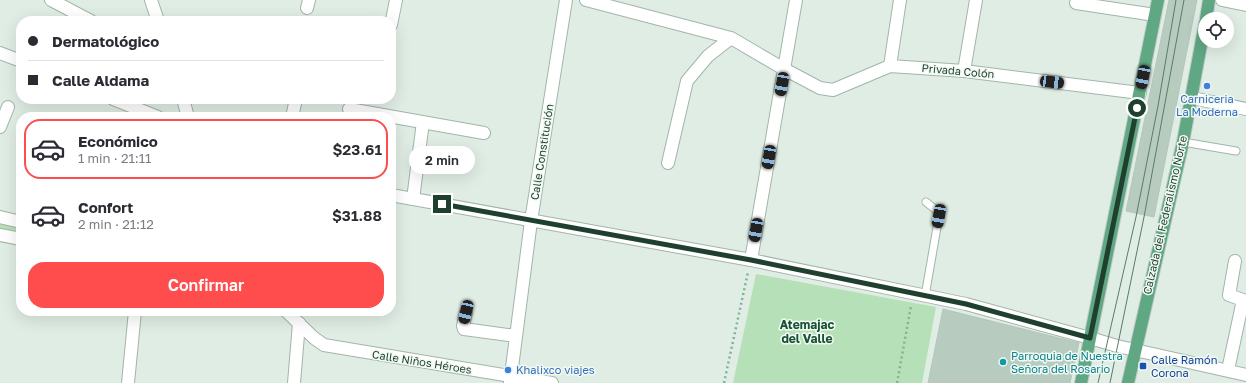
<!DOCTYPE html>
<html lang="es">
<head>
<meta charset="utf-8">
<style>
	:root { --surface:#fff; --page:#f7f7f7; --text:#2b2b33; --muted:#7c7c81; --line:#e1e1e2; --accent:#ff4c4c }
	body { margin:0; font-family:"Golos Text",sans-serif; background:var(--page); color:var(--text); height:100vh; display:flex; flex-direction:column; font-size:15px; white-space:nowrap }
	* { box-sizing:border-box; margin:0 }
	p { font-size:13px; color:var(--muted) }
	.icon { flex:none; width:22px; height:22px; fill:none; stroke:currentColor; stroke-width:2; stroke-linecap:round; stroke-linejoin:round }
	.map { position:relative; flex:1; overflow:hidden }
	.side { position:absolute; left:16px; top:112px; width:380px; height:204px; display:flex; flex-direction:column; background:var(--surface); border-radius:16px; box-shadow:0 4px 16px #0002 }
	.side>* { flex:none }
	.banner { position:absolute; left:16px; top:16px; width:380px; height:88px; border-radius:16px; box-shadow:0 4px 16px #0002; display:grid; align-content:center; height:88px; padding:0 12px; background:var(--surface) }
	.tools { position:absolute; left:1198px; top:12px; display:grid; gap:8px }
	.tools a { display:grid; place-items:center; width:36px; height:36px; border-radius:50%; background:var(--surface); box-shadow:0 4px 16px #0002; font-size:20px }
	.end { position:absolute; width:18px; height:18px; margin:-9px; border:5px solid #1f3f2f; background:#fff; box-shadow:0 0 0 2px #fff }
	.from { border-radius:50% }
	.bubble { position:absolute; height:28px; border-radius:14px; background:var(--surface); box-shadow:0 4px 16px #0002; font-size:13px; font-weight:600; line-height:28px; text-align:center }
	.car { position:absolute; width:12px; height:24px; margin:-12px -6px; border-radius:5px; box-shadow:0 0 3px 1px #0007; background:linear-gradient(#222 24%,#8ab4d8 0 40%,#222 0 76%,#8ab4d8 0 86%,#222 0) }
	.banner b { display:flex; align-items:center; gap:14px; height:38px; font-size:15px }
	.banner b+b { border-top:1px solid var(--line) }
	.banner i { width:10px; height:10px; background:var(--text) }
	ul { padding:7px 0 0; list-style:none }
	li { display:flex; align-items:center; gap:12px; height:60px; margin:0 8px 6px; padding:0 4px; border:2px solid transparent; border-radius:16px }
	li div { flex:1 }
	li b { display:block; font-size:15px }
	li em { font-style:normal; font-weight:600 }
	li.active { border-color:var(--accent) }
	li>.icon { width:36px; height:36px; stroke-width:1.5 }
	.button { display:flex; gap:8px; margin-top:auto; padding:8px 12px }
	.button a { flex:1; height:46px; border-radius:16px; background:var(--accent); color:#fff; font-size:16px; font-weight:600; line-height:46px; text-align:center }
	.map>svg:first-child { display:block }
	.green { fill:#b6e0b8 }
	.building { fill:#b8cbbf; stroke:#b2c7b9 }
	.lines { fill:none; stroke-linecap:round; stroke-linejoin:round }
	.service-casing { stroke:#a2b5aa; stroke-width:9 }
	.minor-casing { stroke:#a2b5aa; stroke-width:14 }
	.tertiary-casing { stroke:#a2b5aa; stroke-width:14 }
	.primary-casing { stroke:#c0c9c5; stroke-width:14 }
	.path { stroke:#7db495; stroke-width:2.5; stroke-dasharray:2 3; stroke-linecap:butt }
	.service { stroke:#fff; stroke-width:7 }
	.minor { stroke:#fff; stroke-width:12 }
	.tertiary { stroke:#fff; stroke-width:12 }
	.primary { stroke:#60a783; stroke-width:12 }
	.tram { stroke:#597b6a; stroke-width:1 }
	.route { stroke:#1f3f2f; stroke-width:5 }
	.shop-dot { fill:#3f7fe0; stroke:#f1f9f3; stroke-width:1.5 }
	.culture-dot { fill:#0f9aa8; stroke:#f1f9f3; stroke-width:1.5 }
	.transit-dot { fill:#1a4fb4; stroke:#f1f9f3; stroke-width:1.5 }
	.labels { text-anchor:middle; stroke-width:3; stroke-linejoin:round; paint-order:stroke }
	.street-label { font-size:11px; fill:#1f3f2f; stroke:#f1f9f3 }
	.shop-label { font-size:11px; fill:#366cbe; stroke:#f1f9f3 }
	.culture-label { font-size:11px; fill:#0d838f; stroke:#f1f9f3; text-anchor:start }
	.transit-label { font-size:11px; fill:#164399; stroke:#f1f9f3; text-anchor:start }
	.neighbourhood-label { font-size:12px; font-weight:bold; fill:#195337; stroke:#f1f9f3 }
</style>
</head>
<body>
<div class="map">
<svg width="1246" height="383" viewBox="0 0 1246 383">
	<rect width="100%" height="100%" fill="#e0ede4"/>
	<path class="green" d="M0,222L21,226V238L0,233Z
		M756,274L936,307L922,383H733Z"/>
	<path class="building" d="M1169,0H1197L1154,217L1126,211Z
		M943,309L1079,343L1070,383H928Z"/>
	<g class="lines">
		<g class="service-casing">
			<path id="service" d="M1183,142L1236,151
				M925,296L939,216L936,210L926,202"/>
		</g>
		<g class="minor-casing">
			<path id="minor" d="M51,0L91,21
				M151,0L158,21
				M586,0L731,38L784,69L820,88L833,90L890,66L964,71L1140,93
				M1222,0L1246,5
				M1076,3L1155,15
				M307,8L309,0
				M391,25L396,0
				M890,66L900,0
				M964,71L976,0
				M1192,98L1246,109
				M183,99L188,117
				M349,109L484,133
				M292,117L296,99
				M0,127L8,107
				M668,163L687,81L708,56L731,38
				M413,199L423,122
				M751,260L796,0
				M466,312L463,326L464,329L516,336
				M1228,370L1243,300L1229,295L1235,261
				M128,383L135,311
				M294,383L299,323
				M510,383L531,221L566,0"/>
		</g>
		<g class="tertiary-casing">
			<path id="tertiary" d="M0,53L21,61
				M113,99L158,117
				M391,195L751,260L966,304L1090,338L1117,346L1246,375
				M0,217L21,222
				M0,235L21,239
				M286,311L314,338L324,345L552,383"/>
		</g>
		<g class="primary-casing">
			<path id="primary" d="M1206,19L1209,0
				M1081,383L1158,0
				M1128,383L1183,142L1205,23"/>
		</g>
		<path class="path" d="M724,383L748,272
			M897,383L911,306H912"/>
		<use href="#service" class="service"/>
		<use href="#minor" class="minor"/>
		<use href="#tertiary" class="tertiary"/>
		<use href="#primary" class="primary"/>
		<path class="tram" d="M1098,383L1136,217L1158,106L1176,0
			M1110,383L1144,217L1184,0"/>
	</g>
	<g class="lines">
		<path class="route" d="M442,204L751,260L966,304L1090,338L1137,108"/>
	</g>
	<g class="shop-dot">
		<circle cx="1207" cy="86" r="4"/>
		<circle cx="508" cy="370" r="4"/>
	</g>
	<circle class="culture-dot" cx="1003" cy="362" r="4"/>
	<rect class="transit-dot" x="1139" y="362" width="8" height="8" rx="2"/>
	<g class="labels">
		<g class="street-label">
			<text transform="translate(958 71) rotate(5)" y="4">Privada Colón</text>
			<text transform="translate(542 152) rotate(-81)" y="4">Calle Constitución</text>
			<text transform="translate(1165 215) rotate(-77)" y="4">Calzada del Federalismo Norte</text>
			<text transform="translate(422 362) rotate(9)" y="4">Calle Niños Héroes</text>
		</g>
		<g class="shop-label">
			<text x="1207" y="103">Carniceria<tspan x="1207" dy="13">La Moderna</tspan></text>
			<text x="516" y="374" text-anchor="start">Khalixco viajes</text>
		</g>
		<g class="culture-label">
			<text x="1011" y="360">Parroquia de Nuestra<tspan x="1011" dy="13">Señora del Rosario</tspan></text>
		</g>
		<g class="transit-label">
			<text x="1151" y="364">Calle Ramón<tspan x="1151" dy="13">Corona</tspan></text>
		</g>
		<g class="neighbourhood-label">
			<text x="807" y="329">Atemajac<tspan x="807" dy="14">del Valle</tspan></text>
		</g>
	</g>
</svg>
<div class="tools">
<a><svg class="icon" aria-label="locate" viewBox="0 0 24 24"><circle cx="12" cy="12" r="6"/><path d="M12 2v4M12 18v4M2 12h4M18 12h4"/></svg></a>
</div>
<i class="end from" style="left:1137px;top:108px"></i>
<i class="end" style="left:442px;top:204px"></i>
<div class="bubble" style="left:409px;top:146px;width:66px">2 min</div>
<i class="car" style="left:1143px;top:77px;rotate:191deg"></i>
<i class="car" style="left:1052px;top:82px;rotate:97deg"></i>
<i class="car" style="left:782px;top:84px;rotate:190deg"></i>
<i class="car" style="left:769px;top:157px;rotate:190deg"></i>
<i class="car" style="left:939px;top:216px;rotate:190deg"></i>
<i class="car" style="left:756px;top:230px;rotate:190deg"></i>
<i class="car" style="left:466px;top:312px;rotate:193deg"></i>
<div class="banner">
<b><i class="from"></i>Dermatológico</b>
<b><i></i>Calle Aldama</b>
</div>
<section class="side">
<ul>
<li class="active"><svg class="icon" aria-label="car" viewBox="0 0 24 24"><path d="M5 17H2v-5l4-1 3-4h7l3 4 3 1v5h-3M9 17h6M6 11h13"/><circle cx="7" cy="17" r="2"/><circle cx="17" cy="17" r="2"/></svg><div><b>Económico</b><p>1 min · 21:11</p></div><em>$23.61</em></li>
<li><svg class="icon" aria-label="car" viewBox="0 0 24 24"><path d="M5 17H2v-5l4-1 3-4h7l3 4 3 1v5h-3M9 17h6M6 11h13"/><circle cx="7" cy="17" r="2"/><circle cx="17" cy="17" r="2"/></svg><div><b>Confort</b><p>2 min · 21:12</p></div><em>$31.88</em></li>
</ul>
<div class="button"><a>Confirmar</a></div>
</section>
</div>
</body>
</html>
